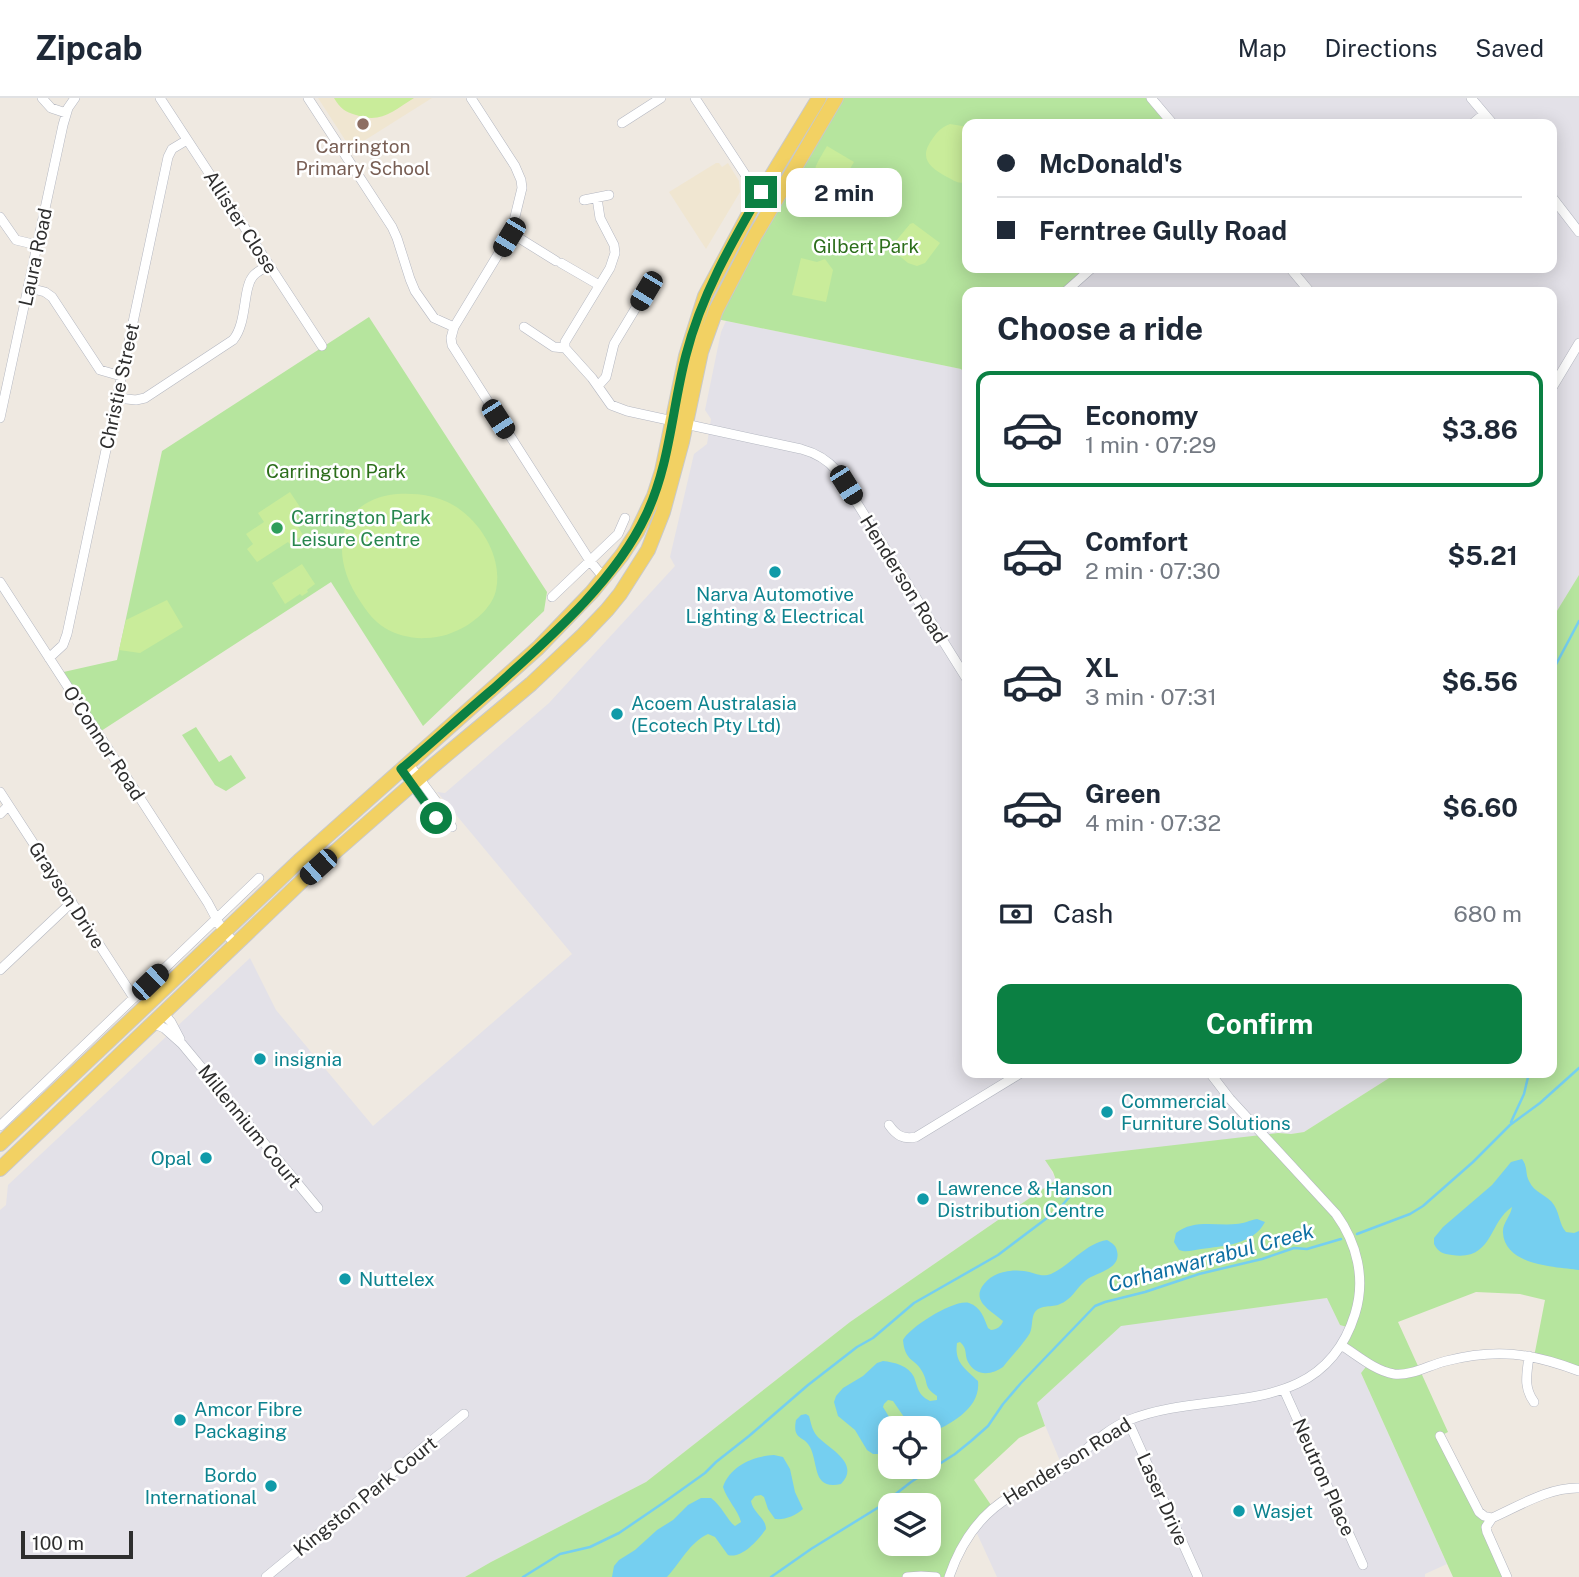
<!DOCTYPE html>
<html lang="en">
<head>
<meta charset="utf-8">
<style>
	:root { --surface:#fff; --page:#f2f2f3; --text:#1f2937; --muted:#747a83; --line:#e0e1e3; --accent:#0b8043 }
	body { margin:0; font-family:"Public Sans",sans-serif; background:var(--page); color:var(--text); height:100vh; display:flex; flex-direction:column; font-size:26px; white-space:nowrap }
	* { box-sizing:border-box; margin:0 }
	p { font-size:23px; color:var(--muted) }
	.icon { flex:none; width:38px; height:38px; fill:none; stroke:currentColor; stroke-width:2; stroke-linecap:round; stroke-linejoin:round }
	.map { position:relative; flex:1; overflow:hidden }
	.side { position:absolute; left:962px; top:189px; width:595px; height:791px; display:flex; flex-direction:column; background:var(--surface); border-radius:14px; box-shadow:0 4px 18px #0003 }
	.side>* { flex:none }
	.top-card { position:absolute; left:962px; top:21px; width:595px; height:154px; border-radius:14px; box-shadow:0 4px 18px #0003; display:grid; align-content:center; height:154px; padding:0 35px; background:var(--surface) }
	.buttons { position:absolute; left:878px; top:1318px; display:grid; gap:14px }
	.buttons a { display:grid; place-items:center; width:63px; height:63px; border-radius:14px; background:var(--surface); box-shadow:0 4px 18px #0003; font-size:35px }
	.scale { position:absolute; left:21px; bottom:18px; width:112px; box-sizing:border-box; padding-left:7px; border:4px solid #2e2e2e; border-top:0; font-size:19px; line-height:24px; white-space:nowrap; color:#2e2e2e; -webkit-text-stroke:5px #fff; paint-order:stroke }
	.end { position:absolute; width:32px; height:32px; margin:-16px; border:9px solid #0b8043; background:#fff; box-shadow:0 0 0 4px #fff }
	.from { border-radius:50% }
	.bubble { position:absolute; height:49px; border-radius:14px; background:var(--surface); box-shadow:0 4px 18px #0003; font-size:23px; font-weight:700; line-height:49px; text-align:center }
	.car { position:absolute; width:21px; height:42px; margin:-21px -10px; border-radius:9px; box-shadow:0 0 5px 2px #0007; background:linear-gradient(#222 24%,#8ab4d8 0 40%,#222 0 76%,#8ab4d8 0 86%,#222 0) }
	.top-card b { display:flex; align-items:center; gap:24px; height:66px; font-size:26px }
	.top-card b+b { border-top:2px solid var(--line) }
	.top-card i { width:18px; height:18px; background:var(--text) }
	ul { padding:0; list-style:none }
	li { display:flex; align-items:center; gap:21px; height:116px; margin:0 14px 10px; padding:0 21px; border:4px solid transparent; border-radius:14px }
	li div { flex:1 }
	li b { display:block; font-size:26px }
	li em { font-style:normal; font-weight:700 }
	li.on { border-color:var(--accent) }
	li>.icon { width:63px; height:63px; stroke-width:1.5 }
	h2 { padding:0 35px; font-size:32px; line-height:84px }
	.pay { display:flex; align-items:center; gap:18px; height:77px; padding:0 35px; font-size:26px }
	.pay p { margin-inline-start:auto }
	.action { display:flex; gap:14px; margin-top:auto; padding:14px 35px }
	.action a { flex:1; height:80px; border-radius:14px; background:var(--accent); color:#fff; font-size:28px; font-weight:700; line-height:80px; text-align:center }
	header { display:flex; align-items:center; gap:42px; box-sizing:border-box; height:98px; padding:0 35px; background:var(--surface); border-bottom:2px solid var(--line) }
	header strong { font-size:33px }
	nav { display:flex; gap:38px; margin-inline-start:auto; font-size:24px }
	.map>svg:first-child { display:block }
	.industrial { fill:#e3e1e8 }
	.education { fill:#f0e6d1 }
	.green { fill:#b6e59e; fill-rule:evenodd }
	.pitch { fill:#c9ec9a }
	.water { fill:#75cff0 }
	.lines { fill:none; stroke-linecap:round; stroke-linejoin:round }
	.stream { stroke:#75cff0; stroke-width:2.5 }
	.minor-casing { stroke:#b4b7c1; stroke-width:10 }
	.primary-casing { stroke:#c9c9c9; stroke-width:16 }
	.minor { stroke:#fff; stroke-width:9 }
	.primary { stroke:#f2d163; stroke-width:14 }
	.route { stroke:#0b8043; stroke-width:9 }
	.education-dot { fill:#8d6e63; stroke:#fff; stroke-width:2.5 }
	.leisure-dot { fill:#2e9e5b; stroke:#fff; stroke-width:2.5 }
	.culture-dot { fill:#0f9aa8; stroke:#fff; stroke-width:2.5 }
	.labels { text-anchor:middle; stroke-width:5; stroke-linejoin:round; paint-order:stroke }
	.education-label { font-size:19px; fill:#785e54; stroke:#fff }
	.street-label { font-size:19px; fill:#2e2e2e; stroke:#fff }
	.park-label { font-size:19px; fill:#2c6e1b; stroke:#fff }
	.leisure-label { font-size:19px; fill:#27864d; stroke:#fff; text-anchor:start }
	.culture-label { font-size:19px; fill:#0d838f; stroke:#fff; text-anchor:start }
	.water-label { font-size:21px; font-style:italic; fill:#0d6fa3; stroke:#fff }
</style>
</head>
<body>
<header>
<strong>Zipcab</strong>
<nav><a>Map</a><a>Directions</a><a>Saved</a></nav>
</header>
<div class="map">
<svg width="1579" height="1479" viewBox="0 0 1579 1479">
	<rect width="100%" height="100%" fill="#efe9e1"/>
	<path class="industrial" d="M1151,0H1579V478L1552,521V194H1065L1092,170H1552V26H1173Z
		M726,223L961,271L968,279V975H1397L1304,1034L1291,1036L1278,1035L1250,1040L1046,1062L1056,1082L850,1224L646,1384L491,1464L465,1479H0V1112L6,1107L8,1087L250,860L276,912L373,1028L572,856L437,694L445,695L549,605L675,468L670,459L694,356L707,346L711,321L705,312L721,234Z
		M1328,1200L1340,1227L1350,1230L1369,1265L1361,1275L1447,1466L1425,1476V1479H997L974,1429L988,1414L1063,1370L1036,1306L1121,1227Z"/>
	<path class="education" d="M318,0H432L351,51Z
		M716,65H719L722,69L728,65L739,83L740,94L706,151L669,94Z"/>
	<path class="green" d="M836,0H1151L1173,26H968V170H1092L1065,194H968V279L961,271L712,220Z
		M369,219L547,494L544,513L423,628L331,484L98,635L59,575L117,562L162,353Z
		M1579,477V1273L1534,1259L1545,1202L1520,1196L1476,1194L1398,1224L1448,1334L1440,1338L1484,1418L1487,1429L1507,1479H1453L1361,1275L1369,1265L1341,1247L1350,1230L1340,1227L1327,1200L1121,1228L1037,1305L1045,1328L1019,1340L974,1382L993,1410L974,1429L949,1479H465L491,1464L646,1384L850,1224L1056,1082L1053,1074L1045,1062L1278,1035L1291,1036L1304,1034L1397,975H1552V521ZM891,1330H929V1368H891ZM891,1407H929V1446H891Z
		M196,629L219,664L231,657L246,680L226,693L215,687L182,637Z"/>
	<path class="pitch" d="M334,0H414C393,13 381,26 356,17C345,14 340,10 334,0Z
		M950,26L968,29V83C959,87 955,83 947,79C929,69 918,60 933,40C938,33 942,29 950,26Z
		M827,48L854,64L837,93C809,75 810,77 827,48Z
		M913,125L940,145L925,165L917,168L908,165L890,150L910,126Z
		M801,160L817,164L825,161L833,172L826,204L792,197Z
		M290,394L300,409L290,416L303,437L290,446L288,444L257,464L247,451L253,446L246,436L264,424L258,415Z
		M397,396C416,395 436,397 453,407C481,423 503,460 496,492C493,507 479,520 466,528C454,535 440,540 426,540C413,541 396,537 385,530C375,524 367,514 360,503C330,460 334,402 397,396Z
		M302,466L315,486L307,492L308,494L302,498L300,496L285,506L272,485Z
		M167,502L183,529L140,555L119,552L126,522Z"/>
	<path class="water" d="M1522,1061C1528,1069 1525,1075 1529,1083C1534,1095 1548,1097 1554,1107C1560,1116 1559,1126 1566,1134L1574,1135L1579,1133V1172C1557,1169 1505,1168 1503,1135C1502,1125 1511,1118 1512,1109C1488,1125 1493,1163 1452,1157C1443,1156 1438,1154 1434,1146V1140L1443,1129L1492,1087L1511,1064Z
		M1257,1121L1265,1124C1253,1147 1223,1148 1201,1151C1192,1152 1187,1155 1179,1152L1174,1144L1176,1135C1193,1121 1216,1128 1236,1126C1243,1126 1250,1122 1257,1121Z
		M1107,1142C1112,1145 1116,1147 1117,1153C1122,1173 1093,1174 1084,1184C1076,1191 1071,1202 1060,1206C1052,1210 1041,1206 1035,1214C1031,1220 1033,1228 1030,1235C1024,1245 1011,1259 1003,1269C992,1277 976,1279 968,1264C964,1256 968,1251 960,1244L957,1245C954,1265 966,1271 978,1283C981,1311 950,1326 929,1336V1330H915L904,1319L893,1303L888,1302L884,1306L883,1309L896,1330H891V1356H873L867,1352L855,1332L838,1318L834,1304L836,1298L843,1290L863,1278L877,1265L883,1263C894,1264 909,1268 914,1279C918,1290 918,1297 930,1303L937,1302V1298C923,1288 929,1287 923,1275C916,1260 905,1265 903,1242C910,1229 954,1201 969,1205C981,1209 984,1220 988,1230L991,1232C996,1232 1002,1228 1003,1223C992,1213 970,1203 984,1186C993,1174 1011,1171 1024,1173C1034,1174 1041,1180 1051,1176C1071,1167 1084,1146 1107,1142Z
		M806,1316L809,1318C811,1325 812,1332 817,1338C829,1351 861,1365 841,1386C812,1392 819,1367 810,1349C804,1337 792,1343 796,1322L801,1317Z
		M774,1357L783,1359L790,1371L795,1394L802,1409L803,1411C795,1418 785,1422 775,1421L768,1411L764,1399L761,1397L755,1398L751,1403C753,1415 766,1420 766,1431C758,1442 742,1461 728,1457L715,1439L708,1436C689,1445 681,1464 667,1479H612L614,1468L619,1462L635,1452L657,1432L673,1422L688,1407L701,1400H711C722,1408 727,1422 735,1428L741,1424C738,1412 727,1402 723,1389C730,1368 753,1358 774,1357Z"/>
	<g class="lines">
		<path class="stream" d="M1552,574L1579,523
			M1511,1024L1524,996L1529,975
			M1357,1136L1410,1116L1423,1108L1473,1064L1510,1027L1540,1005L1579,970
			M523,1479L560,1456L590,1449L619,1435L663,1405L705,1375L716,1364L749,1338L808,1287L857,1249L873,1240L914,1205L998,1157L1059,1111L1071,1097L1073,1087
			M771,1479L811,1451L879,1409L911,1384L955,1356L971,1343L988,1328L1003,1306L1021,1285L1095,1208L1105,1204L1145,1194L1199,1176L1262,1161L1294,1150L1307,1151L1341,1141"/>
		<g class="minor-casing">
			<path id="minor" d="M42,0L51,10L66,15
				M160,0L322,248
				M308,0L392,129L397,140L410,181L415,193L434,220L454,229
				M471,0L515,68L521,82L522,90L511,135L454,229L451,240L452,247L590,463L604,480
				M695,0L752,87L756,92L775,102
				M1151,0L1173,26
				M1471,0L1493,26
				M622,25L661,0
				M1472,26L1484,16
				M1552,99L1579,134
				M597,100L600,120L614,147L615,155L610,170L565,244V250L592,280L611,307L627,313L673,323
				M584,102L609,97
				M0,119L16,142L37,147
				M511,135L556,163
				M561,165L599,187
				M1290,170L1310,194
				M29,190L45,194L52,199L100,272L121,278
				M1065,194L1092,170
				M524,229L554,249L565,250
				M598,288L606,279L614,246L646,193
				M1552,290L1579,245
				M117,300L136,302L145,300L233,242C248,224 242,189 254,177C258,173 264,170 269,167
				M0,320L63,27L68,10L75,0
				M685,326L801,351C816,355 827,361 837,373L968,583
				M0,484L208,805L223,833L235,845
				M552,499L618,436L625,420
				M49,560L63,547L67,536L168,59L172,51L187,42
				M408,665L438,706L451,727
				M401,671L436,720L452,729
				M0,694L134,900
				M0,716L8,708
				M0,872L72,804
				M163,915L171,924L180,941
				M152,925L164,930L182,946L318,1110
				M889,1027C896,1037 903,1042 916,1039L1021,975
				M0,1028L259,780
				M1341,1247C1357,1257 1375,1273 1394,1276C1412,1278 1429,1267 1446,1263C1497,1250 1531,1255 1579,1273
				M1529,1258C1527,1276 1523,1289 1534,1304
				M1284,1292L1363,1467
				M1128,1323L1198,1479
				M1440,1338L1479,1414L1484,1418L1492,1420L1486,1429L1487,1434L1507,1479
				M1492,1420C1519,1408 1549,1389 1579,1390
				M266,1479L464,1316
				M907,1479L921,1478L936,1479
				M949,1479C961,1444 980,1415 1013,1397C1030,1387 1049,1381 1065,1369C1086,1353 1103,1333 1129,1322C1210,1289 1321,1325 1355,1216C1366,1181 1357,1145 1336,1116L1230,1001L1210,975"/>
		</g>
		<g class="primary-casing">
			<path id="primary" d="M0,1046L299,763L538,550L592,494L622,457L637,434L654,398L662,373L686,258L705,198L752,110L819,0
				M0,1071L303,782L434,667L531,586L583,537L607,512L620,496L648,452L663,414L682,344L701,254L716,212L754,139L836,0"/>
		</g>
		<use href="#minor" class="minor"/>
		<use href="#primary" class="primary"/>
	</g>
	<g class="lines">
		<path class="route" d="M436,720L401,671C432,645 462,617 493,591C548,541 614,485 646,417C670,367 672,310 686,257C701,198 731,146 761,94"/>
	</g>
	<circle class="education-dot" cx="363" cy="26" r="7"/>
	<circle class="leisure-dot" cx="277" cy="430" r="7"/>
	<g class="culture-dot">
		<circle cx="775" cy="474" r="7"/>
		<circle cx="617" cy="616" r="7"/>
		<circle cx="260" cy="961" r="7"/>
		<circle cx="1107" cy="1014" r="7"/>
		<circle cx="206" cy="1060" r="7"/>
		<circle cx="923" cy="1101" r="7"/>
		<circle cx="345" cy="1181" r="7"/>
		<circle cx="180" cy="1322" r="7"/>
		<circle cx="271" cy="1388" r="7"/>
		<circle cx="1239" cy="1413" r="7"/>
	</g>
	<g class="labels">
		<g class="education-label">
			<text x="363" y="55">Carrington<tspan x="363" dy="22">Primary School</tspan></text>
		</g>
		<g class="street-label">
			<text transform="translate(241 124) rotate(57)" y="7">Allister Close</text>
			<text transform="translate(35 159) rotate(-78)" y="7">Laura Road</text>
			<text transform="translate(119 288) rotate(-78)" y="7">Christie Street</text>
			<text transform="translate(904 481) rotate(58)" y="7">Henderson Road</text>
			<text transform="translate(104 645) rotate(57)" y="7">O'Connor Road</text>
			<text transform="translate(67 797) rotate(57)" y="7">Grayson Drive</text>
			<text transform="translate(250 1028) rotate(51)" y="7">Millennium Court</text>
			<text transform="translate(1067 1363) rotate(-32)" y="7">Henderson Road</text>
			<text transform="translate(1324 1379) rotate(66)" y="7">Neutron Place</text>
			<text transform="translate(365 1398) rotate(-39)" y="7">Kingston Park Court</text>
			<text transform="translate(1163 1401) rotate(66)" y="7">Laser Drive</text>
		</g>
		<g class="park-label">
			<text x="866" y="155">Gilbert Park</text>
			<text x="336" y="380">Carrington Park</text>
		</g>
		<g class="leisure-label">
			<text x="291" y="426">Carrington Park<tspan x="291" dy="22">Leisure Centre</tspan></text>
		</g>
		<g class="culture-label">
			<text x="775" y="503" text-anchor="middle">Narva Automotive<tspan x="775" dy="22">Lighting &amp; Electrical</tspan></text>
			<text x="631" y="612">Acoem Australasia<tspan x="631" dy="22">(Ecotech Pty Ltd)</tspan></text>
			<text x="274" y="968">insignia</text>
			<text x="1121" y="1010">Commercial<tspan x="1121" dy="22">Furniture Solutions</tspan></text>
			<text x="192" y="1067" text-anchor="end">Opal</text>
			<text x="937" y="1097">Lawrence &amp; Hanson<tspan x="937" dy="22">Distribution Centre</tspan></text>
			<text x="359" y="1188">Nuttelex</text>
			<text x="194" y="1318">Amcor Fibre<tspan x="194" dy="22">Packaging</tspan></text>
			<text x="257" y="1384" text-anchor="end">Bordo<tspan x="257" dy="22">International</tspan></text>
			<text x="1253" y="1420">Wasjet</text>
		</g>
		<g class="water-label">
			<text transform="translate(1211 1160) rotate(-15)" y="7">Corhanwarrabul Creek</text>
		</g>
	</g>
</svg>
<div class="buttons">
<a><svg class="icon" aria-label="locate" viewBox="0 0 24 24"><circle cx="12" cy="12" r="6"/><path d="M12 2v4M12 18v4M2 12h4M18 12h4"/></svg></a>
<a><svg class="icon" aria-label="layers" viewBox="0 0 24 24"><path d="M12 4l9 5-9 5-9-5zM3 14l9 5 9-5"/></svg></a>
</div>
<div class="scale">100 m</div>
<i class="end from" style="left:436px;top:720px"></i>
<i class="end" style="left:761px;top:94px"></i>
<div class="bubble" style="left:786px;top:70px;width:116px">2 min</div>
<i class="car" style="left:509px;top:139px;rotate:211deg"></i>
<i class="car" style="left:646px;top:193px;rotate:211deg"></i>
<i class="car" style="left:498px;top:321px;rotate:147deg"></i>
<i class="car" style="left:846px;top:387px;rotate:148deg"></i>
<i class="car" style="left:318px;top:769px;rotate:228deg"></i>
<i class="car" style="left:150px;top:884px;rotate:46deg"></i>
<div class="top-card">
<b><i class="from"></i>McDonald's</b>
<b><i></i>Ferntree Gully Road</b>
</div>
<section class="side">
<h2>Choose a ride</h2>
<ul>
<li class="on"><svg class="icon" aria-label="car" viewBox="0 0 24 24"><path d="M5 17H2v-5l4-1 3-4h7l3 4 3 1v5h-3M9 17h6M6 11h13"/><circle cx="7" cy="17" r="2"/><circle cx="17" cy="17" r="2"/></svg><div><b>Economy</b><p>1 min · 07:29</p></div><em>$3.86</em></li>
<li><svg class="icon" aria-label="car" viewBox="0 0 24 24"><path d="M5 17H2v-5l4-1 3-4h7l3 4 3 1v5h-3M9 17h6M6 11h13"/><circle cx="7" cy="17" r="2"/><circle cx="17" cy="17" r="2"/></svg><div><b>Comfort</b><p>2 min · 07:30</p></div><em>$5.21</em></li>
<li><svg class="icon" aria-label="car" viewBox="0 0 24 24"><path d="M5 17H2v-5l4-1 3-4h7l3 4 3 1v5h-3M9 17h6M6 11h13"/><circle cx="7" cy="17" r="2"/><circle cx="17" cy="17" r="2"/></svg><div><b>XL</b><p>3 min · 07:31</p></div><em>$6.56</em></li>
<li><svg class="icon" aria-label="car" viewBox="0 0 24 24"><path d="M5 17H2v-5l4-1 3-4h7l3 4 3 1v5h-3M9 17h6M6 11h13"/><circle cx="7" cy="17" r="2"/><circle cx="17" cy="17" r="2"/></svg><div><b>Green</b><p>4 min · 07:32</p></div><em>$6.60</em></li>
</ul>
<div class="pay"><svg class="icon" aria-label="cash" viewBox="0 0 24 24"><path d="M3 7h18v10H3z"/><circle cx="12" cy="12" r="2"/></svg>Cash<p>680 m</p></div>
<div class="action"><a>Confirm</a></div>
</section>
</div>
</body>
</html>
